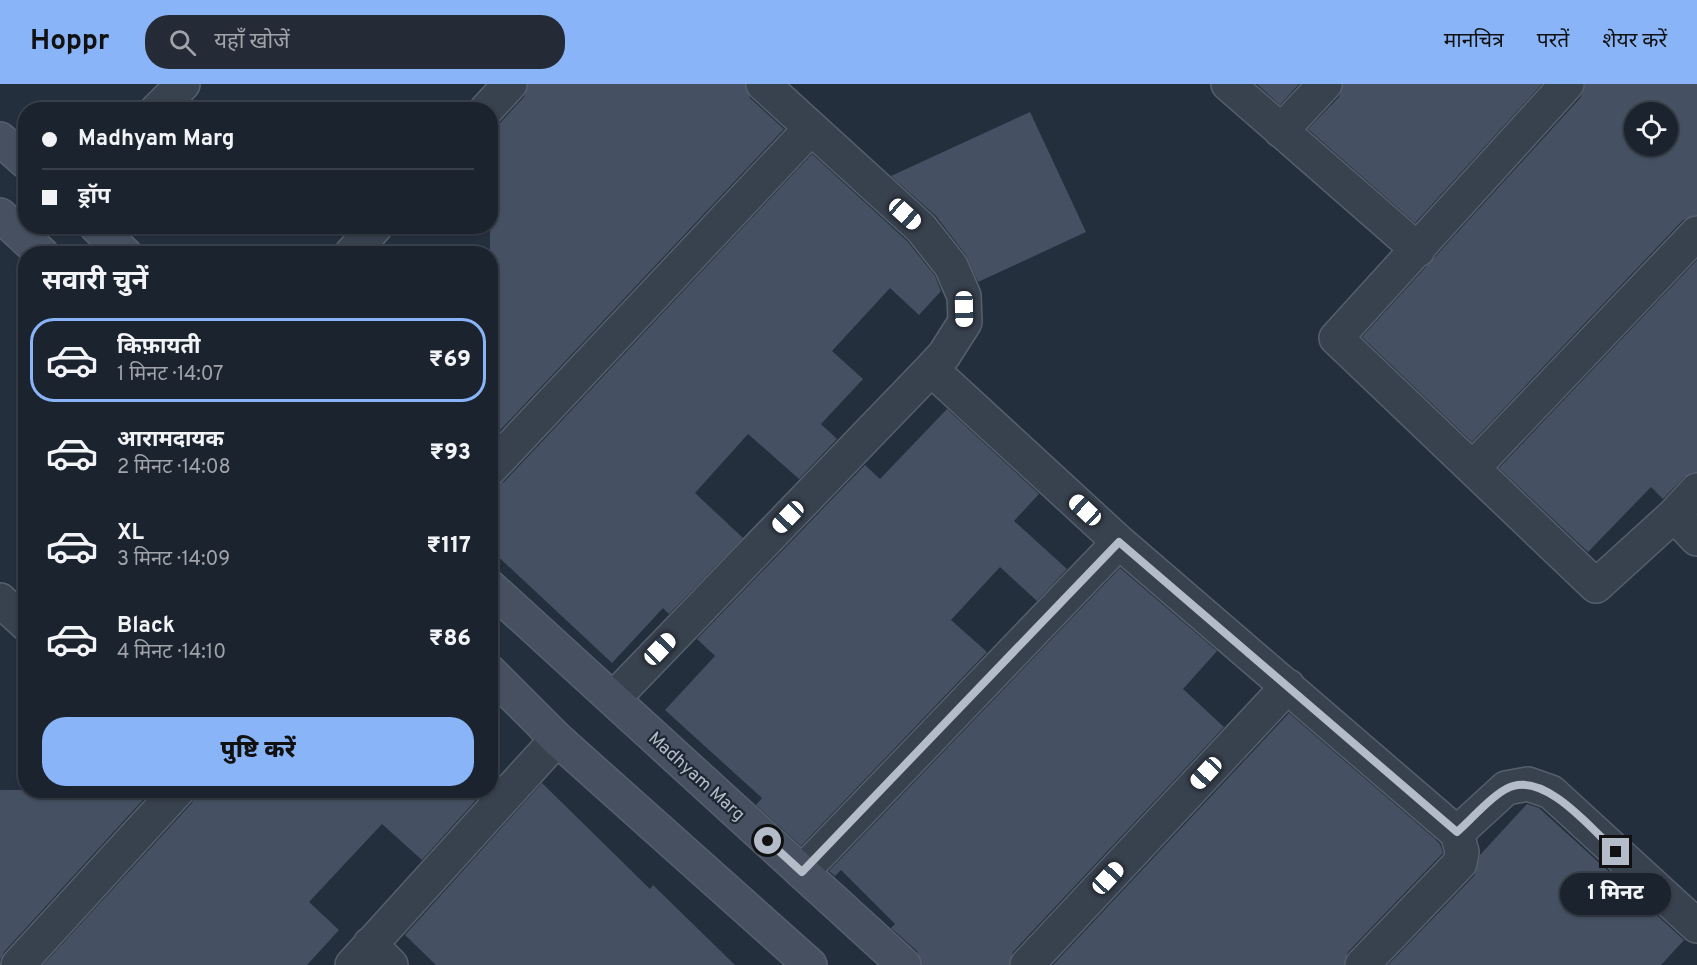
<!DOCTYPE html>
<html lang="hi">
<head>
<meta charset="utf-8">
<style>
	:root { --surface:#1b232e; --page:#242b36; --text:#f1f3f6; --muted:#a0a4aa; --line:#39404a; --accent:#8ab4f8 }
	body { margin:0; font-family:Overpass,"Noto Sans Devanagari",sans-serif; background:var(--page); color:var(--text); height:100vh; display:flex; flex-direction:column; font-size:22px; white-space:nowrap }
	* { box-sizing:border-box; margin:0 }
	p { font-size:20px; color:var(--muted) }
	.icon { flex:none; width:33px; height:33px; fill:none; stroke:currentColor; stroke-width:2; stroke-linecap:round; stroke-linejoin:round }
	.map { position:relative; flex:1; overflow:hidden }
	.drawer { position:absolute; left:18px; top:162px; width:480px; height:552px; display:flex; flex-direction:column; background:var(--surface); border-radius:24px; box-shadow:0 2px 4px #0004,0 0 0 2px var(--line) }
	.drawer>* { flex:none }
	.top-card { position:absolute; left:18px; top:18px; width:480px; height:132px; border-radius:24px; box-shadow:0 2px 4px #0004,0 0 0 2px var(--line); display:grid; align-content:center; height:132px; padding:0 24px; background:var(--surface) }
	.buttons { position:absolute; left:1624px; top:18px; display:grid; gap:12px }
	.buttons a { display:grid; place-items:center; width:54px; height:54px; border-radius:50%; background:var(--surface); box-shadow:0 2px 4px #0004,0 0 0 2px var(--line); font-size:30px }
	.end { position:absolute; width:27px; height:27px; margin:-14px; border:8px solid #b4bcc9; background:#111; box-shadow:0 0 0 3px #111 }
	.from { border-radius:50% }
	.bubble { position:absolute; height:42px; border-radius:21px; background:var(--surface); box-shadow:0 2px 4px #0004,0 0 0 2px var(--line); font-size:20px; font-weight:800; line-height:42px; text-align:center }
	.car { position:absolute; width:18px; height:36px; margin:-18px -9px; border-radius:8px; box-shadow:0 0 4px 2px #0007; background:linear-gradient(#fff 24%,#345 0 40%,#fff 0 76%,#345 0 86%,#fff 0) }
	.top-card b { display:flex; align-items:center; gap:21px; height:57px; font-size:22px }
	.top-card b+b { border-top:2px solid var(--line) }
	.top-card i { width:15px; height:15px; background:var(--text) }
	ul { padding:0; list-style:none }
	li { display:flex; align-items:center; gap:18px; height:84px; margin:0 12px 9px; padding:0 12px; border:3px solid transparent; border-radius:24px }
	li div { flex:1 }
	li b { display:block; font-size:22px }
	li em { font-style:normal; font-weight:800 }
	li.current { border-color:var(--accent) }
	li>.icon { width:54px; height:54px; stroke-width:1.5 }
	h2 { padding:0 24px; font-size:27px; line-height:72px }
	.button { display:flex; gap:12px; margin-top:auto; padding:12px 24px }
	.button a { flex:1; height:69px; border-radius:24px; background:var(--accent); color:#111; font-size:24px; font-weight:800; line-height:69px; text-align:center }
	header { display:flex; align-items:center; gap:36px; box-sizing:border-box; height:84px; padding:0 30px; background:var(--accent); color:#111 }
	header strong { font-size:28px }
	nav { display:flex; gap:33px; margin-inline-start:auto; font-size:21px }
	.search { width:420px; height:54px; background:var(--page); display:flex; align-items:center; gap:15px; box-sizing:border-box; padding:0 21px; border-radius:24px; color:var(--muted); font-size:22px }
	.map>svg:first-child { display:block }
	.building { fill:#455162; fill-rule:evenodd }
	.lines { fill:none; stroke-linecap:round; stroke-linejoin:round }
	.street-casing { stroke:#565f6c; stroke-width:36 }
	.secondary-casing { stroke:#565f6c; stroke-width:36 }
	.street { stroke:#38414e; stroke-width:33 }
	.secondary { stroke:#465061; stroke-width:33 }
	.route { stroke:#b4bcc9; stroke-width:8 }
	.labels { text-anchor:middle; stroke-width:4.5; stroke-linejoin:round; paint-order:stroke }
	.street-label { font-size:18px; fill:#b4bcc9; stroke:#1d2633 }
</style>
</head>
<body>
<header>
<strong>Hoppr</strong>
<div class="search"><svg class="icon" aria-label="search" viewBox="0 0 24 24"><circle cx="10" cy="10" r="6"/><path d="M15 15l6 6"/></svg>यहाँ खोजें</div>
<nav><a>मानचित्र</a><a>परतें</a><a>शेयर करें</a></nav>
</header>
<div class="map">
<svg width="1697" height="881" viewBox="0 0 1697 881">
	<rect width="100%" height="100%" fill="#242f3e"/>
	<path class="building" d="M528,0H745L750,14L784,45L490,357V44L500,39L524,13Z
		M1257,0H1299L1280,21Z
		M1343,0H1542L1415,139L1308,45L1339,13Z
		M1585,0H1697V131L1683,136L1472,358L1362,253L1581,13ZM1635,28H1668V62H1635Z
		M1030,28L1086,148L978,198L966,171L936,132L891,92Z
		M812,70L907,157L935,192L941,207L919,231L890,204L832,267L863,295L821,340L837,355L799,395L748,350L695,409L743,454L669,530L663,524L612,579L490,465V403L504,398Z
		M1697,176V388L1684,393L1663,415L1651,403L1588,468L1499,384Z
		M947,325L1039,410L1014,437L1067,485L1037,517L1000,483L951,536L987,568L801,762L756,721L762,714L665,626L715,572L697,555L865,381L880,395Z
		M1120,484L1217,567L1183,605L1224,643L1013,868L1009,881H922L917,867L891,844L895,840L841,786L835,792L829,787Z
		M1289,629L1434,754L1440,760L1443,769L1348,868L1344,881H1053Z
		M542,699L650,805L653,801L735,881H436L405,851Z
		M0,706H152L4,868L0,876Z
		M196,706H485L422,776L382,740L309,818L339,846L307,881H43L192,719Z
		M1527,720L1539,724L1684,856L1661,881H1388L1474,792L1480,771Z"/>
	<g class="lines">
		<g class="street-casing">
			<path id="street" d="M1228,0L1418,166
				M1567,0L1336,254L1596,502L1674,431L1697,406
				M157,26L183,0
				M486,26L510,0
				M1281,47L1325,0
				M351,170L376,142
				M931,285L1119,458L1457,749L1462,768L1460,779L1362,881
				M1473,384L1697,149
				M490,385L811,44
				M1674,431L1697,455
				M0,516L26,540
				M613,615L931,285L944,271L965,238L964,212L951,182L921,144L763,0
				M1457,749L1506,704L1528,700L1551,708L1697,842
				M802,788L1119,458
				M370,860L391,881
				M18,881L178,706
				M352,881L557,655
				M1027,881L1288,602"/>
		</g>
		<g class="secondary-casing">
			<path id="secondary" d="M0,55L26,78
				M0,131L42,170
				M96,142L125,170
				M490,503L904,881
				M490,588L557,655L810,881"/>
		</g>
		<use href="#street" class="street"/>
		<use href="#secondary" class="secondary"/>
	</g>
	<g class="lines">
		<path class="route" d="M768,757L802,788L1119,458L1457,748C1471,736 1490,713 1506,705C1542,684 1592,745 1616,768"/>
	</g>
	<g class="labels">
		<g class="street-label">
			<text transform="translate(697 692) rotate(42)" y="6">Madhyam Marg</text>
		</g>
	</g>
</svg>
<div class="buttons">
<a><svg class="icon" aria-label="locate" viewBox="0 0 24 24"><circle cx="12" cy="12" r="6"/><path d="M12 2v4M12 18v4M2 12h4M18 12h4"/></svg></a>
</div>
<i class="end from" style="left:768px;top:757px"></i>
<i class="end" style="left:1616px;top:768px"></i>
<div class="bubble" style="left:1560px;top:789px;width:111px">1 मिनट</div>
<i class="car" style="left:905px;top:130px;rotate:132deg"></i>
<i class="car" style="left:964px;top:225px;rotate:179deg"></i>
<i class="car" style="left:1085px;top:426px;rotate:313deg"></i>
<i class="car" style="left:788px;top:433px;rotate:224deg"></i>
<i class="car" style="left:660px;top:565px;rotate:44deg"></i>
<i class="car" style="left:1206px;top:689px;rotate:223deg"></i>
<i class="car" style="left:1108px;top:794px;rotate:43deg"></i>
<div class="top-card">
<b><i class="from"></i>Madhyam Marg</b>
<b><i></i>ड्रॉप</b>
</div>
<section class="drawer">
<h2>सवारी चुनें</h2>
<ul>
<li class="current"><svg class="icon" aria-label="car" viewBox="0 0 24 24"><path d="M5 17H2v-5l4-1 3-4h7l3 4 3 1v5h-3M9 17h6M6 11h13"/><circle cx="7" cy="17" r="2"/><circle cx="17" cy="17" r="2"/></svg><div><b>किफ़ायती</b><p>1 मिनट · 14:07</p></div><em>₹69</em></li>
<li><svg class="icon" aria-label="car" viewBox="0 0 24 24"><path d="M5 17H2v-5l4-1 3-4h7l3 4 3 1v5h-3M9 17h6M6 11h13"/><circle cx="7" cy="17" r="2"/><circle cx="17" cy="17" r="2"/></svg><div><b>आरामदायक</b><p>2 मिनट · 14:08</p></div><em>₹93</em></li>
<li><svg class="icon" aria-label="car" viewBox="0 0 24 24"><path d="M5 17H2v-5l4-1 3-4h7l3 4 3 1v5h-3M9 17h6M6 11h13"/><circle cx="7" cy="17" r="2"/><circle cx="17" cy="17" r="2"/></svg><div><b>XL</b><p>3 मिनट · 14:09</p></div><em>₹117</em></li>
<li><svg class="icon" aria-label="car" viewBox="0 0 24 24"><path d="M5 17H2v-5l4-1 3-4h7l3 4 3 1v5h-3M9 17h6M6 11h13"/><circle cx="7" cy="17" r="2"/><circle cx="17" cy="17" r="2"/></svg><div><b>Black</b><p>4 मिनट · 14:10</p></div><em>₹86</em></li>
</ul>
<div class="button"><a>पुष्टि करें</a></div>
</section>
</div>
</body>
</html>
